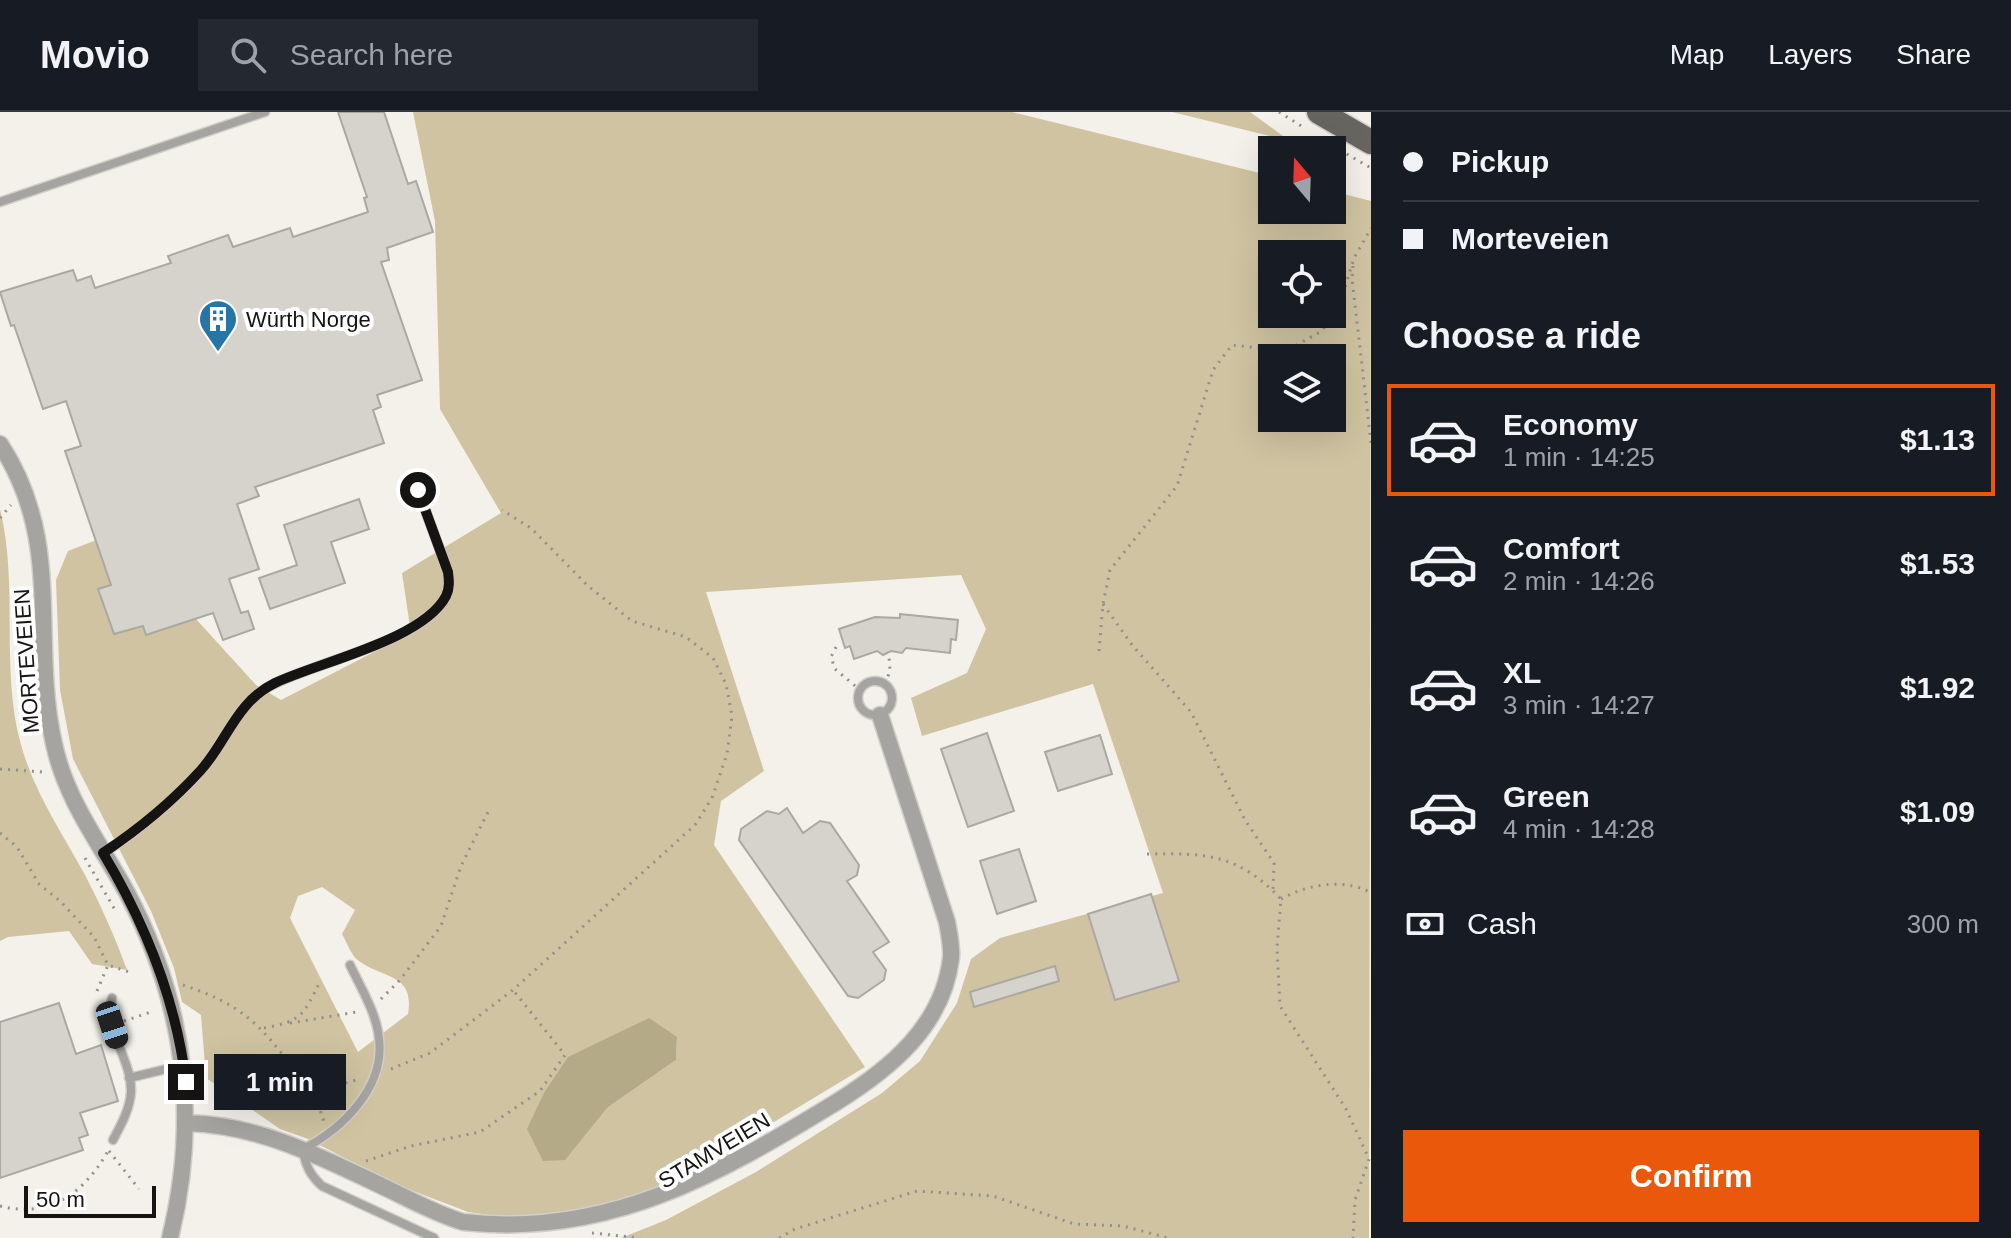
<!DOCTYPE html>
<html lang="en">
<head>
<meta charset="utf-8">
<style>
	:root { --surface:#171b24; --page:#242831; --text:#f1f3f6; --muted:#9ea1a6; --line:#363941; --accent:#ea580c }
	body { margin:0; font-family:Arial,sans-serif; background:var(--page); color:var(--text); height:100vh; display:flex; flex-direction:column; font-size:30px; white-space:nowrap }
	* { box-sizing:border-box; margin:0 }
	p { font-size:26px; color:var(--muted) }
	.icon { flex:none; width:44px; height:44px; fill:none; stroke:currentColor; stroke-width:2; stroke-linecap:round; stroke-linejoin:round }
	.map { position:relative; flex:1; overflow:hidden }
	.details { display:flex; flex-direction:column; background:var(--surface); width:640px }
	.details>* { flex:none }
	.guide { display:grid; align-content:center; height:176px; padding:0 32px; background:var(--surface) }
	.needle { width:52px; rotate:341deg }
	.controls { position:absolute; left:1258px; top:24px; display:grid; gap:16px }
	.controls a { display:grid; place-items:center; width:88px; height:88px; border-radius:0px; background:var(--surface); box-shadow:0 8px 32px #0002; font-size:40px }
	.scale { position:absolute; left:24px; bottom:20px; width:132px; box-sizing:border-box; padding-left:8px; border:4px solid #151412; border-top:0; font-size:22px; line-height:28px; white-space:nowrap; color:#151412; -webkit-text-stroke:6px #fff; paint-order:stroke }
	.end { position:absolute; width:36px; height:36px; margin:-18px; border:10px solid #151412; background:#fff; box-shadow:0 0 0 4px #fff }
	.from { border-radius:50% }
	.bubble { position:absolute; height:56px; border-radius:0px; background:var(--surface); box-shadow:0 8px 32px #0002; font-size:26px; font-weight:700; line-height:56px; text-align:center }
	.car { position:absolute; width:24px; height:48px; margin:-24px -12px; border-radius:10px; box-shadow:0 0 6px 2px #0007; background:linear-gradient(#222 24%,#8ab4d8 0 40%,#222 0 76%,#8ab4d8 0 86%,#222 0) }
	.guide b { display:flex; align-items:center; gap:28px; height:76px; font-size:30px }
	.guide b+b { border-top:2px solid var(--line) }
	.guide i { width:20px; height:20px; background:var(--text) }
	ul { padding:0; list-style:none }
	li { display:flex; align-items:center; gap:24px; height:112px; margin:0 16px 12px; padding:0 16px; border:4px solid transparent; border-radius:0px }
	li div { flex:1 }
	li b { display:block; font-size:30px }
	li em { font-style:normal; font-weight:700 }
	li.active { border-color:var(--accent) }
	li>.icon { width:72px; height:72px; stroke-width:1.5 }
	h2 { padding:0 32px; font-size:36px; line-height:96px }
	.pay { display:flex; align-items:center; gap:20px; height:88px; padding:0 32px; font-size:30px }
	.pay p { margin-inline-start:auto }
	.primary-button { display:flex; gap:16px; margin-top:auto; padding:16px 32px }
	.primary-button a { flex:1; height:92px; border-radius:0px; background:var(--accent); color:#fff; font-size:32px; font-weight:700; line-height:92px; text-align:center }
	header { display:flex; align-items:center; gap:48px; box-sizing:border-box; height:112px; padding:0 40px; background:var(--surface); border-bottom:2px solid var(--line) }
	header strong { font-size:38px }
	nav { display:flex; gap:44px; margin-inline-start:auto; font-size:28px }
	.search { width:560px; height:72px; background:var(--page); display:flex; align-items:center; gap:20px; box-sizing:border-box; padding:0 28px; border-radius:0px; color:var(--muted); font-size:30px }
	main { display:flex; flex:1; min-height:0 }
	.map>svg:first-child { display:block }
	.forest { fill:#cfc3a1; fill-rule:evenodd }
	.water { fill:#b5aa88 }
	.building { fill:#d5d3cc; stroke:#aaa8a1; stroke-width:2 }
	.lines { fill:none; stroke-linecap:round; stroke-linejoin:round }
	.lane-casing { stroke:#d0cec7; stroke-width:11 }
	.street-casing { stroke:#d0cec7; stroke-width:19 }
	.primary-casing { stroke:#d0cec7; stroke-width:27 }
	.path { stroke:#92908b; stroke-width:3; stroke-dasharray:2 6; stroke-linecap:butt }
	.lane { stroke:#a5a4a1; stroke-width:8 }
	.street { stroke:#a5a4a1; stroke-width:16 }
	.primary { stroke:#666560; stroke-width:24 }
	.route { stroke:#151412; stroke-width:10 }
	.labels { text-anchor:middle; stroke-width:8; stroke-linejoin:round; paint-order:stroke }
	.poi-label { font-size:22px; fill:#151412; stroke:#fff; text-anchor:start }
	.street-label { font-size:22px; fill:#151412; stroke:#fff }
</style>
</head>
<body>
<header>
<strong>Movio</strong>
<div class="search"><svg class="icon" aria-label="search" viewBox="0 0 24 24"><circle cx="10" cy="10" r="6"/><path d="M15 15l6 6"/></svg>Search here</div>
<nav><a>Map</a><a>Layers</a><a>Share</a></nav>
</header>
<main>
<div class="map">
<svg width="1371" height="1126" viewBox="0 0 1371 1126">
	<rect width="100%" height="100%" fill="#f4f1ea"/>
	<path class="forest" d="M413,0H1012L1272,64V98H1332V79L1371,89L1369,1126H621L666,1108L756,1060L882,981L920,949L957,891L971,847L1000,826L1163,781L1093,572L922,624L911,586L967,561L986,517L961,463L706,480L764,659L721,689L714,733L865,955L701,1054L610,1099L542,1110L468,1100L395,1072L308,1027L280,1017L206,966L201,903L182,890L174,856L151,799L73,647L60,578L56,468L68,439L112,422L125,429L256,573L281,588L411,521L402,461L501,401L440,297L435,109ZM1272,142H1332V202H1272ZM1272,246H1332V306H1272ZM322,775L355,798L342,822C347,830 351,844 359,849C383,867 415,861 408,902L358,940L290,806L298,784ZM677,925L676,948L607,996Z
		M1172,0H1250L1290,29Z
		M0,397C19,474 0,556 21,633C35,682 61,719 85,763C101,794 115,825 127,858L92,852L69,819L8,825L0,829Z"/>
	<path class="water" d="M649,906L677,925L676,948L607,996L565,1048L543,1049L527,1017L544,981L568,945Z"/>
	<path class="building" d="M338,0H384L408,72L416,69L433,120L387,136L389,148L381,150L422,268L377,283L381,295L373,298L384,331L255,375L259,384L237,392L259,457L229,467L241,501L248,499L254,517L223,528L213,501L146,523L143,514L114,522L98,477L111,473L65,339L81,334L66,289L43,297L14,213L11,214L0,180L73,158L77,169L91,164L95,176L171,151L168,144L228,123L233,135L290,116L293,125L368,100L364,86L367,85Z
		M359,387L369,417L331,430L345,471L270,497L259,466L297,453L284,413Z
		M900,502L958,508L956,528L951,527L950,541L906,536L902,541L891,539L883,543L877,539L854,547L850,534L845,536L839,517L875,505L900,506Z
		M987,621L1014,699L968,715L941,637Z
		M1100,623L1112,662L1058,679L1045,640Z
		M787,696L803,721L820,709L830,711L859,753L857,763L847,769L889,830L873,840L886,858L884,868L858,886L848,884L739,728L741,717L767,699L779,702Z
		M1019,737L1036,789L997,802L980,749Z
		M1151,782L1179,869L1115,888L1088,802Z
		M1055,854L1059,869L974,895L970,880Z
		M59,891L76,942L101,933L118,989L80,1001L88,1023L79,1026L83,1038L0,1066V910Z"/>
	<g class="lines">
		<g class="lane-casing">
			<path id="lane" d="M0,90L265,0
				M858 586a17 17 0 1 1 34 0a17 17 0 1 1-34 0Z
				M104,741C139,717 173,690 201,658C226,630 235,593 270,574C315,549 422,531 446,484C450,476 449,468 448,460L418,378
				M350,853C361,876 377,902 379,927C385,976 342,1017 303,1037C305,1053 310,1063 322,1074L434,1126
				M112,886C104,920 132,947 131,980C130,997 121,1013 113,1028
				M129,966L183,953"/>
		</g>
		<g class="street-casing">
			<path id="street" d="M0,332C65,431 30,526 54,632C66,688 99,730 126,779C185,890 200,1004 170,1126
				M187,1011C260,1013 321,1045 386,1076C411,1088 436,1102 463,1110C608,1126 719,1062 835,991C890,957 943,914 951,846C952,834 949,821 947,810L880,603"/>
		</g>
		<g class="primary-casing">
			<path id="primary" d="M1319,0L1371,30"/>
		</g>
		<path class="path" d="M1279,0L1306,17
			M1319,26L1371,56
			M1353,154L1352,167L1371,331
			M0,406L11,393
			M1103,492L1132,533L1191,600L1245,708L1274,751L1273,779
			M836,535L831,545L835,557L860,578
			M1099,539L1103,492L1110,458L1177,374L1213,258L1232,233L1286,239L1322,219L1341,188L1354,146L1371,116
			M886,572L890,557L889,545
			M0,657L43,660
			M0,721L17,735L39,772L60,789L94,825L108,853L132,861
			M1147,742C1207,741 1238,742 1281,787L1277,836L1280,894L1346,997L1369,1047L1355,1088L1353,1126
			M85,746L115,798
			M1281,787C1306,773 1344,765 1371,781
			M183,873C240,892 258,910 294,957C306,974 319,990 324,1010
			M97,879L108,853
			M381,887L400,868L441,814L461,754L490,696
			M124,909L154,899
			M290,911L357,900
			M264,916C303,909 303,903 321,868
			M391,957L430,941L513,878L695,713L712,686L727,642L732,604L726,572L713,546L686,525L632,509L588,474L531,416L502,398
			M306,973L333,974L357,968
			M109,1039L139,1077
			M366,1049L411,1034L480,1020L540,979L565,943L513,878
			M0,1094C50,1107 85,1080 108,1039
			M592,1121L640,1126
			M779,1126L795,1117L917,1079L993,1084L1074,1112L1123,1114L1168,1126"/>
		<use href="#lane" class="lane"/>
		<use href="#street" class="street"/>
		<use href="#primary" class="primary"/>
	</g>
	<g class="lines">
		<path class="route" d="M186,970C176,888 145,811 103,741C139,717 172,690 201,658C227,629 236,590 275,571C319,550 423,528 446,484C450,476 449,468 448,460L418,378"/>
	</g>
	<defs>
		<g id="building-pin" transform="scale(2)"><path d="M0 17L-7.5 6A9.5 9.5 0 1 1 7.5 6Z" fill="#2675a7" stroke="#fff"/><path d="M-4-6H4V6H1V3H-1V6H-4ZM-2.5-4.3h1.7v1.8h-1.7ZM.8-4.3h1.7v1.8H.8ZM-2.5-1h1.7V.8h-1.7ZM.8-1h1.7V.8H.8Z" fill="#fff"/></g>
	</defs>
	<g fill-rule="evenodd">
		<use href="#building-pin" x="218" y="207"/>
	</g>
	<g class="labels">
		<g class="poi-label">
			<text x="246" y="215">Würth Norge</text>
		</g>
		<g class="street-label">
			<text transform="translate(26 549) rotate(-94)" y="8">MORTEVEIEN</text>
			<text transform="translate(714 1038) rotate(-31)" y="8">STAMVEIEN</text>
		</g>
	</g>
</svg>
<div class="controls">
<a><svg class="needle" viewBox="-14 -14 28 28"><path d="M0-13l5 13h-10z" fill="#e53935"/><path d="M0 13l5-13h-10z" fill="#9ea1a6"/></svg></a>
<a><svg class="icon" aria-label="locate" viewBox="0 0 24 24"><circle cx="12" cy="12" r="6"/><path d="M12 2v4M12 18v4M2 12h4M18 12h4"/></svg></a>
<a><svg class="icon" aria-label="layers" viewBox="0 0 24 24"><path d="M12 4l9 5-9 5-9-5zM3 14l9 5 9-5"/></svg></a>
</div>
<div class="scale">50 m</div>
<i class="end from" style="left:418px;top:378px"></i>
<i class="end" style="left:186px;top:970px"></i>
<div class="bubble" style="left:214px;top:942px;width:132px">1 min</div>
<i class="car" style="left:112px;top:913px;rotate:162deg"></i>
</div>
<section class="details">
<div class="guide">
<b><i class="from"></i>Pickup</b>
<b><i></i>Morteveien</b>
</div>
<h2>Choose a ride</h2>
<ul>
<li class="active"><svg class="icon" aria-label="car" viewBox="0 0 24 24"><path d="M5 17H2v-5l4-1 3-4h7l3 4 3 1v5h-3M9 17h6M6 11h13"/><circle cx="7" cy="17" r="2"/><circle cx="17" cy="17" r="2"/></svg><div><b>Economy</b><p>1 min · 14:25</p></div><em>$1.13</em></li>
<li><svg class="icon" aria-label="car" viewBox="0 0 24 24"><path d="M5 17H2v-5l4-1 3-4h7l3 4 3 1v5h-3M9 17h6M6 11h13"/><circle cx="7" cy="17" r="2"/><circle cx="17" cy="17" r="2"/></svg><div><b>Comfort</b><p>2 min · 14:26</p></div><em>$1.53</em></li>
<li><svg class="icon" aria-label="car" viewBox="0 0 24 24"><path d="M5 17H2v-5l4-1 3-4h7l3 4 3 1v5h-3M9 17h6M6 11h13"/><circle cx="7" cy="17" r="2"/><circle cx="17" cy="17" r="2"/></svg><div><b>XL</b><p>3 min · 14:27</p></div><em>$1.92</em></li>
<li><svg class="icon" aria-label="car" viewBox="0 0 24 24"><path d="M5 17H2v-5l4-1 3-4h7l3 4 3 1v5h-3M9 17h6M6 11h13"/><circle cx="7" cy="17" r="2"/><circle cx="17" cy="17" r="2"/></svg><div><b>Green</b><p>4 min · 14:28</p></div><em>$1.09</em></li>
</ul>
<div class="pay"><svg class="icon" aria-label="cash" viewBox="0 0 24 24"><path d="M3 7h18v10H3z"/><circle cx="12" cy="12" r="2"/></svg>Cash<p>300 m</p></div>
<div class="primary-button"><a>Confirm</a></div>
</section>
</main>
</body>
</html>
